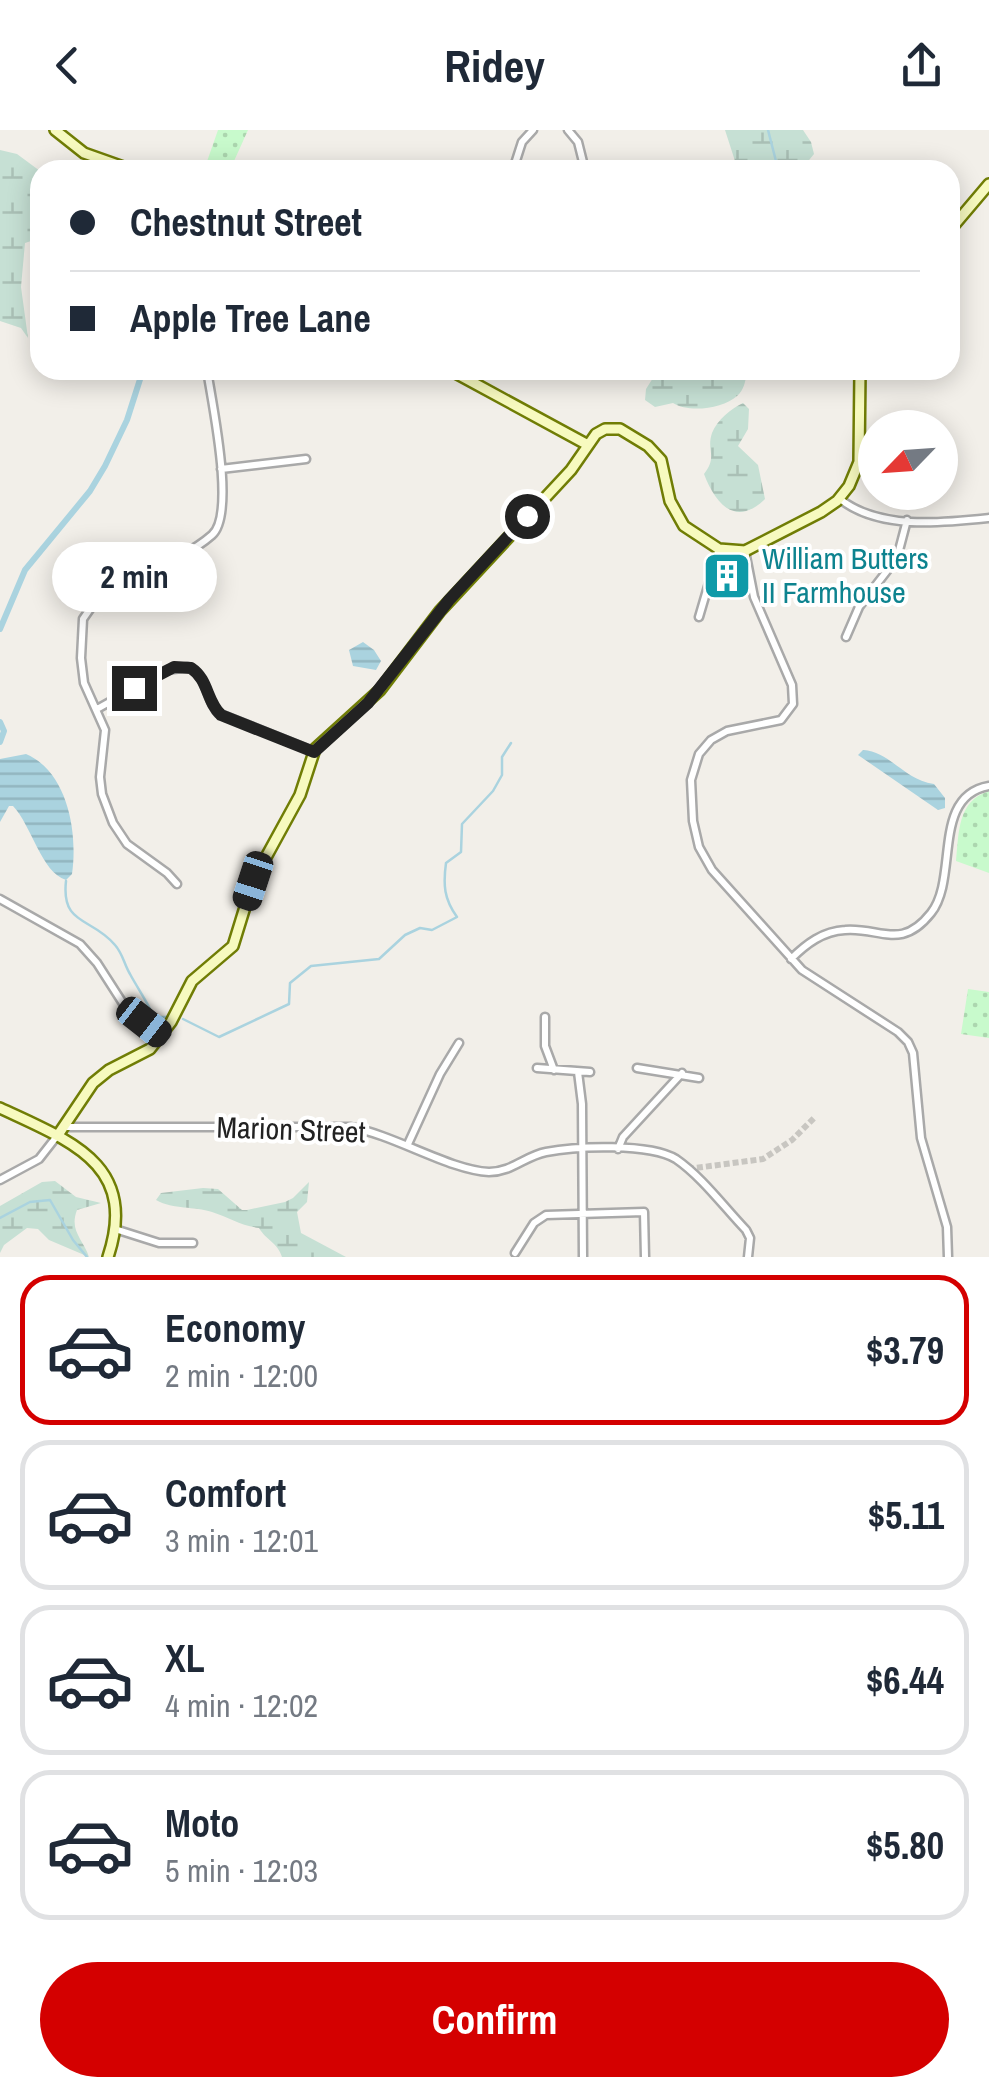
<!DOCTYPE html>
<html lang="en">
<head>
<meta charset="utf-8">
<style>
	:root { --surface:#fff; --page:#f6f6f7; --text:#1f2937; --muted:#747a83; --line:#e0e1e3; --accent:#d40000 }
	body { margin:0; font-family:"Archivo Narrow",sans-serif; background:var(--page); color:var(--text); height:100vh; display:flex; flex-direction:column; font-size:38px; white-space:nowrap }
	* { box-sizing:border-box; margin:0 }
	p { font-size:32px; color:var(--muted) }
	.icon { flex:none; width:55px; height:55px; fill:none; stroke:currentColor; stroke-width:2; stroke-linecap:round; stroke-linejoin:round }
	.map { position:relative; height:1127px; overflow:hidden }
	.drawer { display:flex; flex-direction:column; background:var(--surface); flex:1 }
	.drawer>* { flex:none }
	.hud { position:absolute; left:30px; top:30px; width:930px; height:220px; border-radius:30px; box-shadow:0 5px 25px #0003; display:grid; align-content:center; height:220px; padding:0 40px; background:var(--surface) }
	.needle { width:65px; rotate:245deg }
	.fabs { position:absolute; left:858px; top:280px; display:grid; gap:20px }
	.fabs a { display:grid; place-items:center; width:100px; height:100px; border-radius:50%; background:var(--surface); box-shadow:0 5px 25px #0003; font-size:50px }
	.end { position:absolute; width:45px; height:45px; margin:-22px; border:12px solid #222; background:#fff; box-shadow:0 0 0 5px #fff }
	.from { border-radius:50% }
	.bubble { position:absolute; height:70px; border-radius:35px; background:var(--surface); box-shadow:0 5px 25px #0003; font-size:32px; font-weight:800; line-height:70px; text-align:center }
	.car { position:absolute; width:30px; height:60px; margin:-30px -15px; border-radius:12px; box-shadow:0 0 8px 2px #0007; background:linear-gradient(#222 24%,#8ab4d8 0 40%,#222 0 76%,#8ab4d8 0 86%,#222 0) }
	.hud b { display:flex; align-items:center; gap:35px; height:95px; font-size:38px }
	.hud b+b { border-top:2px solid var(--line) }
	.hud i { width:25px; height:25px; background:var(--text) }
	ul { padding:18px 0 0; list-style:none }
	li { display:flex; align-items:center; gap:30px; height:150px; margin:0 20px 15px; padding:0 20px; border:5px solid var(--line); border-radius:30px }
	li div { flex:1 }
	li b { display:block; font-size:38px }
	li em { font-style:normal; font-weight:800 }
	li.current { border-color:var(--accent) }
	li>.icon { width:90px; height:90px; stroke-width:1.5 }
	.button { display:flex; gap:20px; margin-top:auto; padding:20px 40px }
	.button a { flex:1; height:115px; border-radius:60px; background:var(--accent); color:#fff; font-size:40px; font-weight:800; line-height:115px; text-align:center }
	header { display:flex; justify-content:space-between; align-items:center; height:130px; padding:0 40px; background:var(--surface); font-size:45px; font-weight:800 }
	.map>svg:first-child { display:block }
	.wetland { fill:url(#wetland-marsh) }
	.park { fill:url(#park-dots) }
	.water { fill:url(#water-rules) }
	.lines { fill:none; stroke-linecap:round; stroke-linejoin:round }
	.stream { stroke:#aad3df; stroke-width:2.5 }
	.canal { stroke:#aad3df; stroke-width:6 }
	.street-tunnel { stroke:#c8c6c1; stroke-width:6; stroke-dasharray:6 3; stroke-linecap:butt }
	.street-casing { stroke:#a9a9a9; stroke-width:11 }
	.secondary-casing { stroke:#707d05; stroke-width:14 }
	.street { stroke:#fff; stroke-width:6 }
	.secondary { stroke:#f7fabf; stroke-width:9 }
	.route { stroke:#222; stroke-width:12 }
	.labels { text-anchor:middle; stroke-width:8; stroke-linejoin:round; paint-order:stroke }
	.culture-label { font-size:30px; fill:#0d838f; stroke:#fff; text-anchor:start }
	.street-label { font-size:30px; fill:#222; stroke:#fff }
</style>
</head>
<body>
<header><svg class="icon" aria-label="back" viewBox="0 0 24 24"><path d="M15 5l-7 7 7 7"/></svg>Ridey<svg class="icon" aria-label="share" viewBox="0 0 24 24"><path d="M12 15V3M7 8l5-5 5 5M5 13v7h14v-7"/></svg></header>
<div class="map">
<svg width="989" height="1127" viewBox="0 0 989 1127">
	<defs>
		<pattern id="wetland-marsh" width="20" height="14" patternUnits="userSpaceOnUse" patternTransform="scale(2.5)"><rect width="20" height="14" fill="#c6e0d4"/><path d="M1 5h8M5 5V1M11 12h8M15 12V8" fill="none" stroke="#aac0b6"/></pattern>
		<pattern id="park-dots" width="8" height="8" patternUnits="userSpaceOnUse" patternTransform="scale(2.5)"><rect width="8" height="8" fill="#c8facc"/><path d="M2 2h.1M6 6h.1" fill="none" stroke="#acd6af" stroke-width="1.8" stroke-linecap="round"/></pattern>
		<pattern id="water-rules" width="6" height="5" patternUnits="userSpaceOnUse" patternTransform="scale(2.5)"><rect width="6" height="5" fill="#aad3df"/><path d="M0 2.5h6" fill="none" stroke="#92b5bf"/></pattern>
	</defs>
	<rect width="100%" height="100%" fill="#f2efe9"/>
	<path class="wetland" d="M725,0H803L811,12L814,24L801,40H767L735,31Z
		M0,20L17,24L40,41V108L25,113L21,157L28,208L21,198L0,191Z
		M658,240H746L747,243C745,252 744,260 737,266C723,279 688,283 673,273L655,277L645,270L646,259Z
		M743,273L749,279L748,299L738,316L758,335L765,369C735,398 715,373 704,344C718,326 706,321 712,303C717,290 732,278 743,273Z
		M55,1051L76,1067L101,1073L77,1080C69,1101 83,1109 89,1127L49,1110L38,1099L27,1098L4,1115L0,1123V1076L42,1052Z
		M309,1052L307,1072L297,1082L301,1103L346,1127H282C278,1113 266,1110 259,1098C241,1096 228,1087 212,1082C194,1076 174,1080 156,1070L161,1063L203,1058L218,1059L242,1080H247L285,1072L293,1068Z"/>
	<path class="park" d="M218,0H248L230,40H204Z
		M989,661V743L956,731C959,703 957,671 989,661Z
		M968,859L989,862V908L961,904Z"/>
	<path class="water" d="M363,512L374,520L381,531L376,540L353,536L349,520Z
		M863,620C891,622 904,650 934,654L945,668V678L938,680L858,625Z
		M26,624C68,642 78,703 72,744L66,750C41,742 32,696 13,676H9L0,692V629Z"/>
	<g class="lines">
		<path class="stream" d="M768,0L777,35L769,40
			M66,751C61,796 92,787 115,815C123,824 124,834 130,844C138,859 147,871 154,887H168
			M183,889L219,907L289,874L290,853L311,836L379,829L405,805L420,798L432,800L457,787C444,769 443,755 446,733L461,722L462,694L493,661L502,645V627L511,613
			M0,1088L30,1072L50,1070L73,1110L87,1127"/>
		<path class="canal" d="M0,499L25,440L90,361L105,336L127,290L143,240
			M0,592L4,601L0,612"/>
		<path class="street-tunnel" d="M688,1039L763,1029L792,1010L815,987"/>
		<g class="street-casing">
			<path id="street" d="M568,0L578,12L583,32
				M513,40L522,12L533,0
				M221,339L306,329
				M840,369C879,400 942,393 989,388
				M745,421L754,467L792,555L793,574L781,590L727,601L711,610L699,624L691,650L693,691L699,717L712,740L802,840L898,902L908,912L913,923L921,1008L947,1097L948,1127
				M699,487L719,419
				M846,507L859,477L897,428L907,390
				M97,579L167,540L188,537C208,547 205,568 218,583L313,621
				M177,754L167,743L127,714L113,693L102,664L100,647L105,600L84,553L81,528L83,489L97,469C132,446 181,432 212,405C236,384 212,273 207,240
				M0,769L80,814L97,833L124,875L161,905
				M791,829C806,814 823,801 845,800C880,797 901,821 931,783C959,748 931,666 989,656
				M545,887V916L554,940
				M537,938L590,942
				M637,938L699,948
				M578,942L582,974L583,1127
				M64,997H350C395,1005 449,1040 489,1042C512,1042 525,1026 546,1022C576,1016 650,1013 676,1029C702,1047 724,1077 746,1100L750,1108L748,1127
				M408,1014L440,944L459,913
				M618,1019L623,1007L682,943
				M0,1050L39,1029L57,1006
				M115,1099L159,1113H193
				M515,1123L534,1093L546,1085L644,1082L645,1127"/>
		</g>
		<g class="secondary-casing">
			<path id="secondary" d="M55,0L84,23L132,40
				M950,100L989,54
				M450,240L588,315
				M0,978C70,1011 139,1034 108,1127
				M58,1005L93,953L109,940L150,919L171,892L192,851L233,816L253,751L300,665L315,619L380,560L440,481L571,340L596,304L605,299H620L648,316L661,330L670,371L684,396L719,419L745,421L821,382L837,371L849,356L859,332L860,240"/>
		</g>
		<use href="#street" class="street"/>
		<use href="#secondary" class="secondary"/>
	</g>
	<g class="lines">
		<path class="route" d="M134,558L174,537L191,538C209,550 206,571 221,585L314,622L368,573L449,470L527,386"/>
	</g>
	<defs>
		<g id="building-square" transform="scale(2.5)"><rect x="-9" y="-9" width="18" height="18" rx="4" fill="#0f9aa8" stroke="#fff"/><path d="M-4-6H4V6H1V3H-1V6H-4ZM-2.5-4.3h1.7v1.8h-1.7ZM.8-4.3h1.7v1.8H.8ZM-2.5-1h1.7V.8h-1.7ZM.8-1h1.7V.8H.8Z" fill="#fff"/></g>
	</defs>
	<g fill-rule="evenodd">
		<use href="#building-square" x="727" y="446"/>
	</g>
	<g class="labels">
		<g class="culture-label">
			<text x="762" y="439">William Butters<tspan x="762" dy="34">II Farmhouse</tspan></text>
		</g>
		<g class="street-label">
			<text transform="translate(291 1000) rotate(2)" y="10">Marion Street</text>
		</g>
	</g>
</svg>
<div class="fabs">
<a><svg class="needle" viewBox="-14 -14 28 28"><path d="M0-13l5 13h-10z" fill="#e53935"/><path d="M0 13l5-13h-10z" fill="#747a83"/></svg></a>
</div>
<i class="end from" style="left:527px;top:386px"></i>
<i class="end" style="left:134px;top:558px"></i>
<div class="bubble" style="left:52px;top:412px;width:165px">2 min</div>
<i class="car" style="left:253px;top:751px;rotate:198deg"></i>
<i class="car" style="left:144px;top:892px;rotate:128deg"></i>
<div class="hud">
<b><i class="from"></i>Chestnut Street</b>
<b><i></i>Apple Tree Lane</b>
</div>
</div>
<section class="drawer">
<ul>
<li class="current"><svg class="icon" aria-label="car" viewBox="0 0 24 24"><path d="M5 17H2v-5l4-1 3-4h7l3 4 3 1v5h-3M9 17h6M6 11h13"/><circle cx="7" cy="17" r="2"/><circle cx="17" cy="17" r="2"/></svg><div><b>Economy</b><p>2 min · 12:00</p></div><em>$3.79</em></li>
<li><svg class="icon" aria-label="car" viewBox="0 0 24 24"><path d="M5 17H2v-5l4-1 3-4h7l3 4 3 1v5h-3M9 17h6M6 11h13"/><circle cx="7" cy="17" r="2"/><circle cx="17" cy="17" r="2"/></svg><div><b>Comfort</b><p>3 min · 12:01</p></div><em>$5.11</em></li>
<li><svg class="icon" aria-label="car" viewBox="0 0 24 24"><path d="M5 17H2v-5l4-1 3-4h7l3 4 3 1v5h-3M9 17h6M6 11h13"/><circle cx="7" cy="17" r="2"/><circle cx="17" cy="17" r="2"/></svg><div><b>XL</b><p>4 min · 12:02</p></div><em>$6.44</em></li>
<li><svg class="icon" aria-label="car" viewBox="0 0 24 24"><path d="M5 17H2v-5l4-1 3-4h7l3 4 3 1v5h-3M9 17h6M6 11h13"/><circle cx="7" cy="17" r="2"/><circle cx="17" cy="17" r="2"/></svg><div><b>Moto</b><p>5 min · 12:03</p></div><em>$5.80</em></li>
</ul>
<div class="button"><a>Confirm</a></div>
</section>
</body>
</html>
